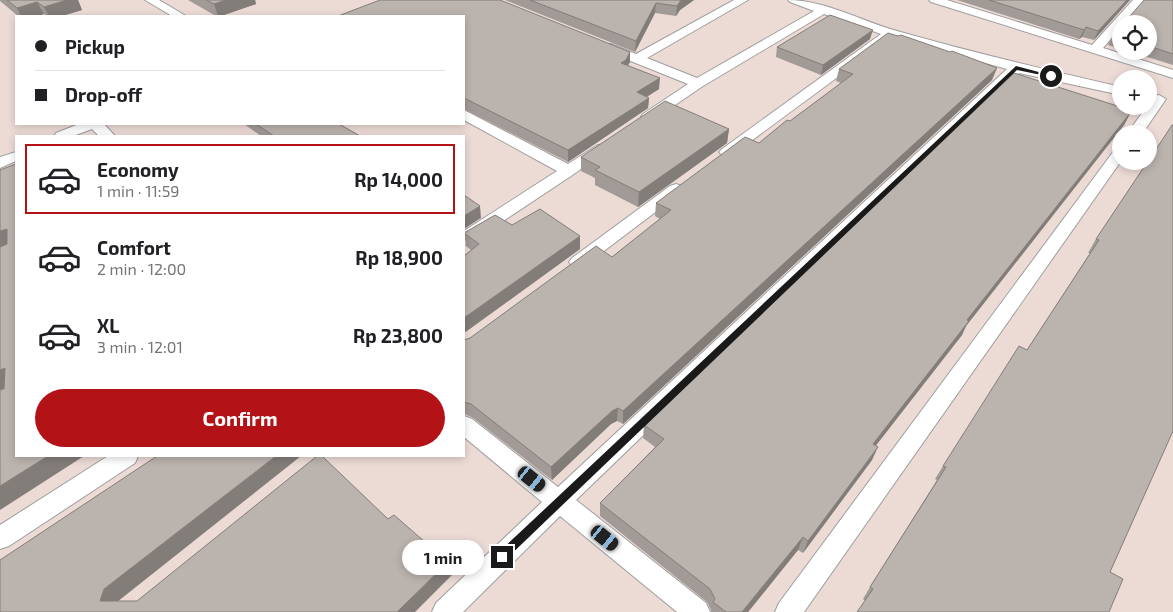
<!DOCTYPE html>
<html lang="en">
<head>
<meta charset="utf-8">
<style>
	:root { --surface:#fff; --page:#f2f2f2; --text:#202124; --muted:#757577; --line:#e0e0e0; --accent:#b31216 }
	body { margin:0; font-family:"Exo 2",sans-serif; background:var(--page); color:var(--text); height:100vh; display:flex; flex-direction:column; font-size:19px; white-space:nowrap }
	* { box-sizing:border-box; margin:0 }
	p { font-size:16px; color:var(--muted) }
	.icon { flex:none; width:28px; height:28px; fill:none; stroke:currentColor; stroke-width:2; stroke-linecap:round; stroke-linejoin:round }
	.map { position:relative; flex:1; overflow:hidden }
	.panel { position:absolute; left:15px; top:135px; width:450px; height:322px; display:flex; flex-direction:column; background:var(--surface); border-radius:0px; box-shadow:0 2px 8px #0003 }
	.panel>* { flex:none }
	.banner { position:absolute; left:15px; top:15px; width:450px; height:110px; border-radius:0px; box-shadow:0 2px 8px #0003; display:grid; align-content:center; height:110px; padding:0 20px; background:var(--surface) }
	.fabs { position:absolute; left:1112px; top:15px; display:grid; gap:10px }
	.fabs a { display:grid; place-items:center; width:45px; height:45px; border-radius:50%; background:var(--surface); box-shadow:0 2px 8px #0003; font-size:25px }
	.end { position:absolute; width:22px; height:22px; margin:-11px; border:6px solid #1a1a1a; background:#fff; box-shadow:0 0 0 2px #fff }
	.from { border-radius:50% }
	.bubble { position:absolute; height:35px; border-radius:18px; background:var(--surface); box-shadow:0 2px 8px #0003; font-size:16px; font-weight:700; line-height:35px; text-align:center }
	.car { position:absolute; width:15px; height:30px; margin:-15px -8px; border-radius:6px; box-shadow:0 0 4px 1px #0007; background:linear-gradient(#222 24%,#8ab4d8 0 40%,#222 0 76%,#8ab4d8 0 86%,#222 0) }
	.banner b { display:flex; align-items:center; gap:18px; height:48px; font-size:19px }
	.banner b+b { border-top:1px solid var(--line) }
	.banner i { width:12px; height:12px; background:var(--text) }
	ul { padding:9px 0 0; list-style:none }
	li { display:flex; align-items:center; gap:15px; height:70px; margin:0 10px 8px; padding:0 10px; border:2px solid transparent; border-radius:0px }
	li div { flex:1 }
	li b { display:block; font-size:19px }
	li em { font-style:normal; font-weight:700 }
	li.selected { border-color:var(--accent) }
	li>.icon { width:45px; height:45px; stroke-width:1.5 }
	.action { display:flex; gap:10px; margin-top:auto; padding:10px 20px }
	.action a { flex:1; height:58px; border-radius:30px; background:var(--accent); color:#fff; font-size:20px; font-weight:700; line-height:58px; text-align:center }
	.map>svg:first-child { display:block }
	.military { fill:#ecdad5; fill-rule:evenodd }
	.lines { fill:none; stroke-linecap:round; stroke-linejoin:round }
	.service-casing { stroke:#9e9e9e; stroke-width:2 }
	.service { fill:#fff; fill-rule:evenodd }
	.wall { fill:#a19a96 }
	.shaded-wall { fill:#837d7a }
	.building { fill:#bbb3ae; stroke:#837d7a }
	.route { fill:#1a1a1a }
</style>
</head>
<body>
<div class="map">
<svg width="1173" height="612" viewBox="0 0 1173 612">
	<rect width="100%" height="100%" fill="#ebe7e1"/>
	<path class="military" d="M0,0H1173V612H0ZM16,16H464V124H16ZM1121,24H1149V51H1121ZM1121,79H1149V106H1121ZM1121,134H1149V161H1121ZM16,136H464V456H16Z"/>
	<g class="lines">
		<g class="service-casing">
			<path id="service" d="M145,0H159L186,16H172Z
				M734,0H748L647,58L697,78L814,11L790,2L788,0C825,0 861,21 897,31C971,52 1046,70 1121,87V95L1019,73L576,500L706,603L710,612H677L560,516L463,612H432L436,603L542,502L464,437V416L472,419L558,487L1007,69L892,37L732,155H722L719,152L722,149L881,34L824,14L703,86L653,120H643L641,117L643,114L688,84L603,50L601,47L603,44H611L636,54Z
				M929,0H947L1092,45L1133,0H1145L1124,24H1121V27L1103,48L1173,70V78L931,2Z
				M1159,95L1166,99L1142,134H1127L1147,106H1149L1154,96Z
				M464,110L568,164L598,145H608L610,148L574,174L470,243L464,245V231L557,171L464,120Z
				M79,124H104L115,136H99L92,129L73,136H54L56,133Z
				M1121,146V161L804,612H775L779,603L1116,148Z
				M16,152V161L0,168V157Z
				M676,184L682,186L684,189L682,192L584,266L578,268L572,266L569,262L572,258L670,186Z
				M108,456H138L135,463L9,546L0,549V525Z"/>
		</g>
		<use href="#service" class="service"/>
	</g>
	<path class="wall" d="M0,0H78L82,10L62,16H46L44,14L38,16H18L0,1Z
		M188,0H255L256,4L221,16H216Z
		M505,0H694L680,10L676,16L655,13L635,52Z
		M957,0H1130L1094,40L1082,37L1079,39Z
		M1173,0V65L1128,51H1149V24Z
		M464,16L630,52V62L628,65L659,89L647,97L649,98L648,108L568,162L464,109Z
		M1121,26V49L1108,45L1113,35Z
		M870,39L821,75L776,57L777,47Z
		M839,69L992,80L623,424L617,421L611,424L552,480L473,418L465,414L464,415V340L470,338L612,257L660,219L655,216L656,203L759,143L790,121L841,83L836,81Z
		M1129,111L1131,112L1124,125L966,326L962,335L876,445L872,460L803,553L798,550L748,612H711V610L707,602L600,516V503L655,447L643,438L644,425Z
		M244,124H339L360,136H261Z
		M729,129L727,143L638,207L595,185V178L581,171V157Z
		M1148,161L1110,572L865,601L863,599L870,587L937,480L935,479L943,466L1027,350L1090,253H1088L1096,239Z
		M512,225L580,249L464,333V256L471,250L466,246L464,233Z"/>
	<path class="shaded-wall" d="M67,0H78L82,10L62,16H49L44,7Z
		M226,0H255L256,4L221,16H218L214,4Z
		M681,0H694L680,10L676,16L677,6Z
		M1127,0H1130L1094,40L1098,31Z
		M37,2L44,14L38,16H21L17,8Z
		M656,3L655,13L635,52L636,41Z
		M1086,27L1082,37L1079,39L1084,30Z
		M873,30L870,39L821,75L823,65Z
		M630,52V62L625,70L621,63Z
		M997,68L992,80L623,424V411Z
		M660,78L659,89L636,103L637,92Z
		M649,98L648,108L568,162V150Z
		M1131,112L1124,125L966,326L962,335L867,457L873,444L967,320Z
		M729,129L727,143L638,207L639,192Z
		M480,206L481,218L464,229V216Z
		M7,229L16,243L0,250V231Z
		M580,236V249L464,333V318Z
		M5,368L16,384L0,390V370Z
		M618,408L617,421L611,424L552,480L551,467L612,411Z
		M878,447L872,460L803,553L808,541Z
		M48,456H84L0,510V486Z
		M276,456H301L117,602L100,601L104,589Z
		M803,537L798,550L748,612H742Z
		M448,562L452,575L415,612H397Z"/>
	<path class="building" d="M7,0H67L44,7L37,2L17,8Z
		M206,0H226L214,4Z
		M380,0H500L630,52L626,60L621,63L660,78L637,92L649,98L568,150L464,98V16H338Z
		M530,0H681L677,6L656,3L636,41Z
		M989,0H1127L1098,31L1086,27L1084,30Z
		M1144,0H1173V54L1149,46V24H1123Z
		M830,15L873,30L823,65L777,47Z
		M1121,26V38L1113,35Z
		M888,33L898,36L901,35L950,52L952,51L997,68L623,411L618,408L612,411L551,467L471,404L464,402V340L470,338L596,246L612,257L671,210L656,203L745,137L759,143L787,120L790,121L853,74L839,69Z
		M1014,73L1130,110L1129,111L1131,112L967,320L969,321L873,444L878,447L808,541L803,537L742,612H726L713,602L715,599L710,589L600,503L664,439L644,425Z
		M665,101L729,129L639,192L595,170L600,167L581,157Z
		M256,124H339L360,136H274Z
		M1172,125H1173V431L1110,572L1123,579L1109,612H857L873,589L870,587L946,467L943,466L1019,346L1027,350L1099,240L1096,239L1148,161H1149V160Z
		M16,164V456H48L0,486V390L4,389L5,368L0,370V247L7,244V229L0,231V170Z
		M464,195L480,206L464,216Z
		M540,209L580,236L464,318V256L479,244L464,233L495,215L512,225Z
		M157,456H276L104,589L100,601H137L317,456H322L388,519L394,515L448,562L397,612H0V560Z"/>
	<path class="route" d="M1016,66L1054,76L1051,77L1017,70L505,560H498L496,557L498,553Z"/>
</svg>
<div class="fabs">
<a><svg class="icon" aria-label="locate" viewBox="0 0 24 24"><circle cx="12" cy="12" r="6"/><path d="M12 2v4M12 18v4M2 12h4M18 12h4"/></svg></a>
<a>+</a>
<a>−</a>
</div>
<i class="end from" style="left:1051px;top:76px"></i>
<i class="end" style="left:502px;top:557px"></i>
<div class="bubble" style="left:402px;top:540px;width:82px">1 min</div>
<i class="car" style="left:532px;top:479px;rotate:129deg"></i>
<i class="car" style="left:605px;top:538px;rotate:129deg"></i>
<div class="banner">
<b><i class="from"></i>Pickup</b>
<b><i></i>Drop-off</b>
</div>
<section class="panel">
<ul>
<li class="selected"><svg class="icon" aria-label="car" viewBox="0 0 24 24"><path d="M5 17H2v-5l4-1 3-4h7l3 4 3 1v5h-3M9 17h6M6 11h13"/><circle cx="7" cy="17" r="2"/><circle cx="17" cy="17" r="2"/></svg><div><b>Economy</b><p>1 min · 11:59</p></div><em>Rp 14,000</em></li>
<li><svg class="icon" aria-label="car" viewBox="0 0 24 24"><path d="M5 17H2v-5l4-1 3-4h7l3 4 3 1v5h-3M9 17h6M6 11h13"/><circle cx="7" cy="17" r="2"/><circle cx="17" cy="17" r="2"/></svg><div><b>Comfort</b><p>2 min · 12:00</p></div><em>Rp 18,900</em></li>
<li><svg class="icon" aria-label="car" viewBox="0 0 24 24"><path d="M5 17H2v-5l4-1 3-4h7l3 4 3 1v5h-3M9 17h6M6 11h13"/><circle cx="7" cy="17" r="2"/><circle cx="17" cy="17" r="2"/></svg><div><b>XL</b><p>3 min · 12:01</p></div><em>Rp 23,800</em></li>
</ul>
<div class="action"><a>Confirm</a></div>
</section>
</div>
</body>
</html>
